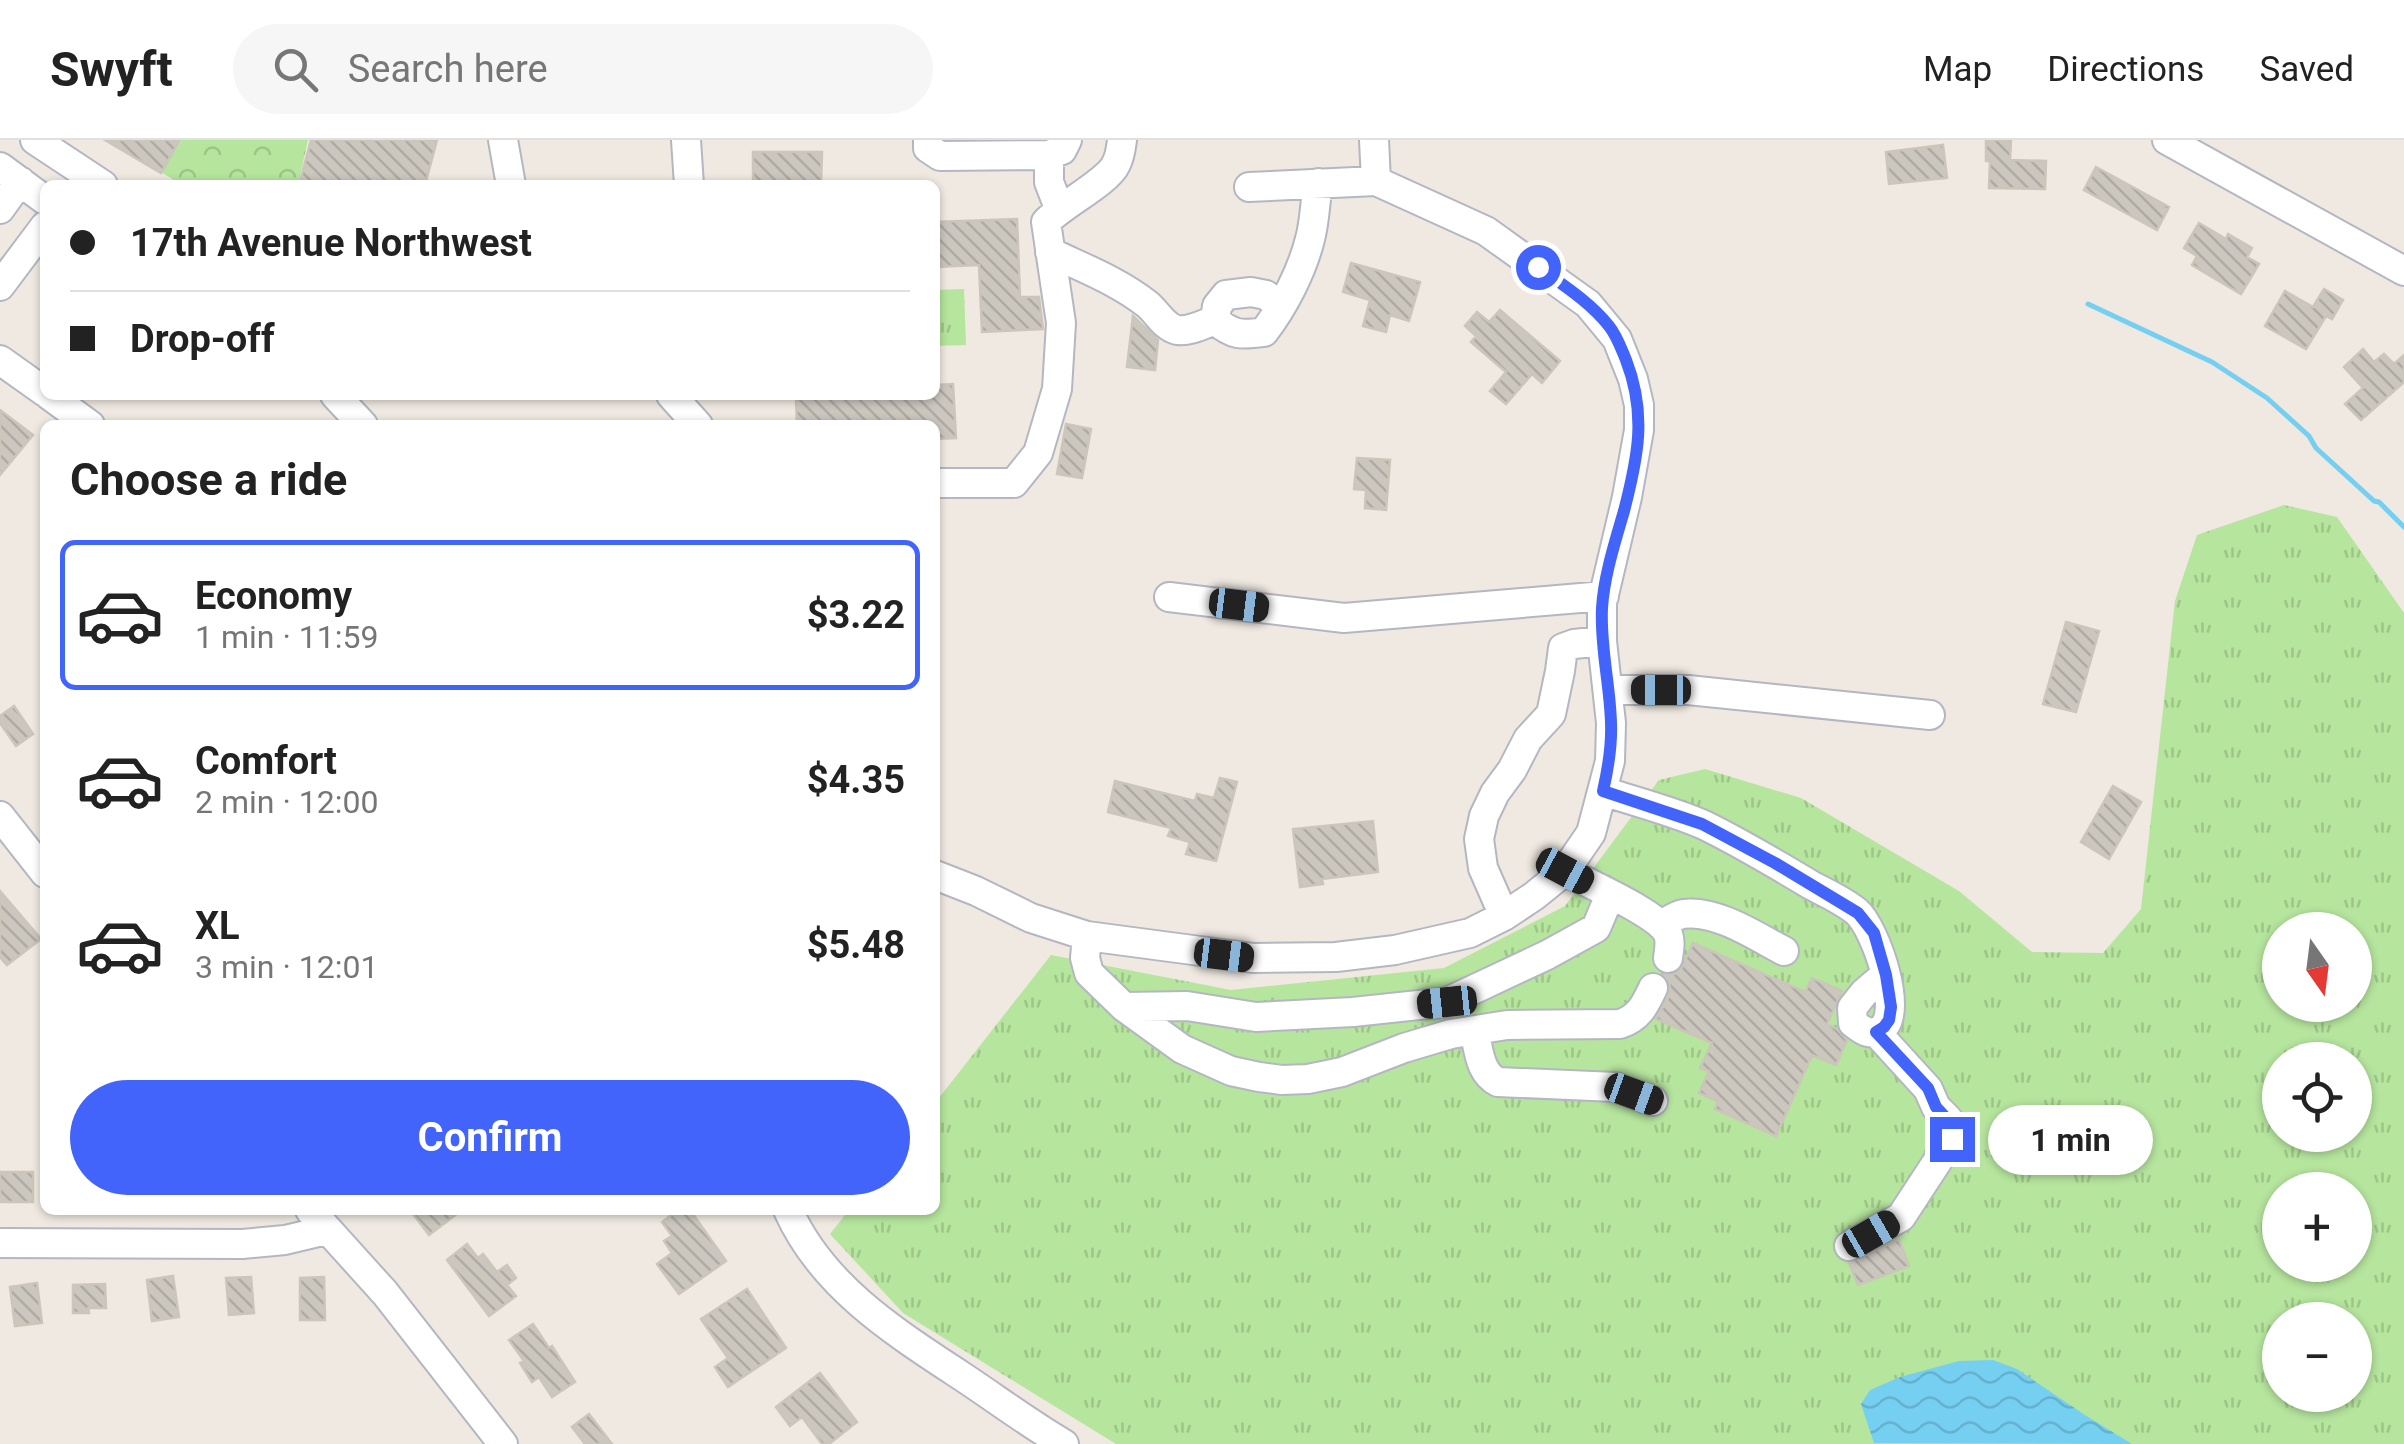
<!DOCTYPE html>
<html lang="en">
<head>
<meta charset="utf-8">
<style>
	:root { --surface:#fff; --page:#f6f6f6; --text:#222; --muted:#767676; --line:#e0e0e0; --accent:#4264fb }
	body { margin:0; font-family:Roboto,sans-serif; background:var(--page); color:var(--text); height:100vh; display:flex; flex-direction:column; font-size:38px; white-space:nowrap }
	* { box-sizing:border-box; margin:0 }
	p { font-size:32px; color:var(--muted) }
	.icon { flex:none; width:55px; height:55px; fill:none; stroke:currentColor; stroke-width:2; stroke-linecap:round; stroke-linejoin:round }
	.map { position:relative; flex:1; overflow:hidden }
	.drawer { position:absolute; left:40px; top:280px; width:900px; height:795px; display:flex; flex-direction:column; background:var(--surface); border-radius:15px; box-shadow:0 2px 8px #0004 }
	.drawer>* { flex:none }
	.top-card { position:absolute; left:40px; top:40px; width:900px; height:220px; border-radius:15px; box-shadow:0 2px 8px #0004; display:grid; align-content:center; height:220px; padding:0 30px; background:var(--surface) }
	.needle { width:65px; rotate:166deg }
	.fabs { position:absolute; left:2262px; top:772px; display:grid; gap:20px }
	.fabs a { display:grid; place-items:center; width:110px; height:110px; border-radius:50%; background:var(--surface); box-shadow:0 2px 8px #0004; font-size:50px }
	.end { position:absolute; width:45px; height:45px; margin:-22px; border:12px solid #4264fb; background:#fff; box-shadow:0 0 0 5px #fff }
	.from { border-radius:50% }
	.bubble { position:absolute; height:70px; border-radius:35px; background:var(--surface); box-shadow:0 2px 8px #0004; font-size:32px; font-weight:700; line-height:70px; text-align:center }
	.car { position:absolute; width:30px; height:60px; margin:-30px -15px; border-radius:12px; box-shadow:0 0 8px 2px #0007; background:linear-gradient(#222 24%,#8ab4d8 0 40%,#222 0 76%,#8ab4d8 0 86%,#222 0) }
	.top-card b { display:flex; align-items:center; gap:35px; height:95px; font-size:38px }
	.top-card b+b { border-top:2px solid var(--line) }
	.top-card i { width:25px; height:25px; background:var(--text) }
	ul { padding:0; list-style:none }
	li { display:flex; align-items:center; gap:30px; height:150px; margin:0 20px 15px; padding:0 10px; border:5px solid transparent; border-radius:15px }
	li div { flex:1 }
	li b { display:block; font-size:38px }
	li em { font-style:normal; font-weight:700 }
	li.active { border-color:var(--accent) }
	li>.icon { width:90px; height:90px; stroke-width:1.5 }
	h2 { padding:0 30px; font-size:45px; line-height:120px }
	.cta { display:flex; gap:20px; margin-top:auto; padding:20px 30px }
	.cta a { flex:1; height:115px; border-radius:60px; background:var(--accent); color:#fff; font-size:40px; font-weight:700; line-height:115px; text-align:center }
	header { display:flex; align-items:center; gap:60px; box-sizing:border-box; height:140px; padding:0 50px; background:var(--surface); border-bottom:2px solid var(--line) }
	header strong { font-size:48px }
	nav { display:flex; gap:55px; margin-inline-start:auto; font-size:35px }
	.search { width:700px; height:90px; background:var(--page); display:flex; align-items:center; gap:25px; box-sizing:border-box; padding:0 35px; border-radius:55px; color:var(--muted); font-size:38px }
	.map>svg:first-child { display:block }
	.grass { fill:url(#grass-tufts); fill-rule:evenodd }
	.forest { fill:url(#forest-crowns) }
	.water { fill:url(#water-waves) }
	.lines { fill:none; stroke-linecap:round; stroke-linejoin:round }
	.stream { stroke:#75cff0; stroke-width:5 }
	.building { fill:url(#building-back-hatch); stroke:#cbc5ba; stroke-width:2.5 }
	.minor-casing { stroke:#b4b7c1; stroke-width:32 }
	.minor { stroke:#fff; stroke-width:28 }
	.route { stroke:#4264fb; stroke-width:12 }
</style>
</head>
<body>
<header>
<strong>Swyft</strong>
<div class="search"><svg class="icon" aria-label="search" viewBox="0 0 24 24"><circle cx="10" cy="10" r="6"/><path d="M15 15l6 6"/></svg>Search here</div>
<nav><a>Map</a><a>Directions</a><a>Saved</a></nav>
</header>
<div class="map">
<svg width="2404" height="1304" viewBox="0 0 2404 1304">
	<defs>
		<pattern id="grass-tufts" width="24" height="20" patternUnits="userSpaceOnUse" patternTransform="scale(2.5)"><rect width="24" height="20" fill="#b6e59e"/><path d="M3 7l-1-3M5 7V3M7 7l1-3M15 17l-1-3M17 17v-4M19 17l1-3" fill="none" stroke="#9dc588"/></pattern>
		<pattern id="forest-crowns" width="20" height="18" patternUnits="userSpaceOnUse" patternTransform="scale(2.5)"><rect width="20" height="18" fill="#b6e59e"/><path d="M2 6a3 3 0 1 1 6 0M12 15a3 3 0 1 1 6 0" fill="none" stroke="#9dc588"/></pattern>
		<pattern id="water-waves" width="16" height="10" patternUnits="userSpaceOnUse" patternTransform="scale(2.5)"><rect width="16" height="10" fill="#75cff0"/><path d="M0 5q4-4 8 0t8 0" fill="none" stroke="#66b2ce"/></pattern>
		<pattern id="building-back-hatch" width="6" height="6" patternUnits="userSpaceOnUse" patternTransform="scale(2.5)"><rect width="6" height="6" fill="#cbc7bf"/><path d="M-1 5l2 2M0 0l6 6M5-1l2 2" fill="none" stroke="#afaba4"/></pattern>
	</defs>
	<rect width="100%" height="100%" fill="#efe9e1"/>
	<path class="grass" d="M964,149L966,205L935,206V150Z
		M2284,365L2337,377L2404,473V1304H1116L903,1173L830,1094L849,1070H935V963L1051,815L1231,850L1444,828L1565,766L1659,640L1705,629L1801,658L1959,751L2032,812L2103,813L2141,769L2175,461L2197,395ZM2280,790H2355V865H2280ZM2280,920H2355V995H2280ZM2280,1050H2355V1125H2280ZM2280,1180H2355V1255H2280Z"/>
	<path class="forest" d="M182,0H308L298,45H182L161,32Z"/>
	<path class="water" d="M1993,1220L2017,1229L2085,1275L2132,1304L1874,1303L1861,1264L1870,1250L1900,1237L1959,1221Z"/>
	<g class="lines">
		<path class="stream" d="M2088,164L2212,222L2267,258L2309,296L2316,308L2374,361L2379,362L2404,387"/>
	</g>
	<path class="building" d="M105,0H180L161,33Z
		M311,0H437L425,45H299Z
		M1986,0H2011L2010,20L2046,21L2045,49L1989,48L1990,21H1986Z
		M1943,5L1947,38L1889,44L1886,12Z
		M753,12H822L821,45H753Z
		M2096,27L2169,67L2157,90L2084,50Z
		M1017,79L1020,157H1039L1043,189L982,192L979,125L935,127V82Z
		M2199,83L2226,99L2228,94L2252,108L2247,117L2259,124L2241,154L2192,125L2197,116L2184,108Z
		M1351,123L1420,142L1409,181L1390,175L1386,192L1363,186L1370,160L1343,152Z
		M2324,149L2343,160L2332,179L2326,176L2306,209L2265,186L2285,151L2313,167Z
		M1500,170L1560,221L1542,243L1532,234L1506,264L1490,251L1506,232L1471,202L1476,196L1465,186L1477,172L1489,182Z
		M1133,176L1158,200L1155,230L1127,227Z
		M2363,209L2374,222L2384,214L2394,224L2404,215V242L2361,280L2345,264L2363,248L2344,227Z
		M953,244L956,298L935,299V285H797L796,259L827,258V255H935V245Z
		M0,270L33,295L0,335Z
		M1066,284L1091,289L1082,338L1057,334Z
		M1357,318L1390,320L1386,370L1365,368L1366,350L1354,349Z
		M2066,482L2099,491L2076,572L2043,564Z
		M14,566L33,594L16,606L0,583V576Z
		M1220,638L1237,642L1216,721L1186,714L1190,702L1168,696L1171,688L1108,672L1115,641L1195,661L1197,654L1214,658Z
		M2113,646L2141,662L2109,719L2081,702Z
		M1373,681L1378,732L1322,739L1323,744L1300,747L1293,689Z
		M0,751L41,799L7,825L0,817Z
		M1693,803L1805,852L1812,838L1842,851L1827,884L1837,889L1847,900L1836,925L1812,915L1776,996L1715,969L1718,961L1699,953L1709,931L1700,928L1712,903L1656,879L1669,856L1670,848L1668,839L1664,835L1674,834L1681,829Z
		M0,1032H33V1062H0Z
		M410,1070H462L429,1095Z
		M678,1070H690L726,1121L679,1154L657,1124L672,1113L664,1101L672,1096L662,1082Z
		M1899,1099L1909,1126L1858,1145L1849,1123Z
		M467,1104L478,1118L483,1114L497,1132L507,1125L516,1138L507,1145L516,1156L489,1176L447,1120Z
		M173,1136L179,1177L152,1181L147,1140Z
		M251,1137L254,1173L229,1175L226,1138Z
		M324,1137L325,1180H300V1138Z
		M37,1143L42,1183L15,1186L10,1147Z
		M105,1144L106,1168H88L89,1173H73V1145Z
		M747,1149L786,1208L728,1247L715,1227L728,1218L701,1179Z
		M533,1184L549,1208L552,1206L575,1242L552,1257L539,1237L532,1242L520,1223L524,1221L509,1200Z
		M820,1233L857,1282L829,1304H822L802,1277L790,1286L776,1267Z
		M589,1274L612,1304H585L572,1287Z"/>
	<g class="lines">
		<g class="minor-casing">
			<path id="minor" d="M35,0L103,45
				M503,0L511,45
				M686,0L689,45
				M928,0V8L940,16L1049,15L1062,10L1067,0
				M1374,0L1376,41
				M2167,0L2404,131
				M1049,15V42L1059,68
				M0,27L45,60
				M0,69L20,41
				M1050,112C1083,128 1118,141 1147,164C1157,172 1164,187 1177,190C1189,192 1204,184 1215,180
				M0,146L45,86
				M1281,167L1266,155L1251,152L1226,155L1217,166L1215,180C1233,196 1242,195 1264,192C1284,166 1302,131 1310,99C1315,81 1315,61 1318,43
				M0,220L45,252
				M49,255L90,285
				M335,255L363,285
				M671,255L698,285
				M935,343H1014L1038,313L1057,249L1061,183L1046,82C1063,64 1108,42 1116,24C1120,17 1121,8 1122,0
				M1169,457L1344,478L1604,456
				M1608,550H1688L1930,575
				M1603,651C1636,662 1672,671 1704,685C1741,703 1776,724 1811,745C1826,753 1844,761 1857,772C1875,788 1906,875 1880,890C1869,896 1862,890 1853,883L1852,868L1864,853L1885,835
				M0,676L45,733
				M1565,731C1587,743 1659,774 1668,794C1671,802 1669,810 1668,818
				M935,735L976,751L1031,778L1087,796L1253,818L1336,817L1395,810L1470,793L1504,776L1534,756L1565,731L1591,693L1610,621L1611,583L1602,501V463L1627,357L1639,290V265L1633,239L1617,199L1588,164L1486,91L1376,41L1249,47
				M1504,776L1483,728L1479,699L1484,676L1495,653L1512,630L1528,599L1551,574L1560,531L1563,508L1574,504L1602,501
				M1661,785C1668,781 1676,775 1683,774C1716,769 1757,797 1784,811
				M1087,796L1085,818L1089,833L1124,867L1182,909L1231,931L1259,937L1282,940L1308,939L1342,932L1404,908L1451,894L1507,885L1620,884C1639,878 1645,865 1653,848
				M1124,867L1187,866L1256,877L1353,872L1447,862L1547,815L1596,788L1610,755
				M1474,891C1479,909 1479,933 1498,942L1615,947L1653,961
				M310,1070L385,1153L503,1304
				M788,1070C822,1146 893,1191 960,1235C995,1258 1028,1283 1064,1304
				M0,1103L242,1104L285,1100L327,1090
				M1849,1106L1901,1077L1952,999L1948,979L1936,967L1928,949L1876,892"/>
		</g>
		<use href="#minor" class="minor"/>
	</g>
	<g class="lines">
		<path class="route" d="M1538,127C1563,145 1590,162 1609,186C1617,196 1621,208 1626,220C1647,274 1638,317 1624,371C1615,402 1604,436 1602,468C1600,507 1610,544 1611,583C1612,606 1608,629 1603,651L1702,684L1775,723L1858,773L1874,793L1886,835L1891,867L1889,880L1884,887L1876,892L1928,948L1936,967L1948,980L1952,999"/>
	</g>
</svg>
<div class="fabs">
<a><svg class="needle" viewBox="-14 -14 28 28"><path d="M0-13l5 13h-10z" fill="#e53935"/><path d="M0 13l5-13h-10z" fill="#767676"/></svg></a>
<a><svg class="icon" aria-label="locate" viewBox="0 0 24 24"><circle cx="12" cy="12" r="6"/><path d="M12 2v4M12 18v4M2 12h4M18 12h4"/></svg></a>
<a>+</a>
<a>−</a>
</div>
<i class="end from" style="left:1538px;top:127px"></i>
<i class="end" style="left:1952px;top:999px"></i>
<div class="bubble" style="left:1988px;top:965px;width:165px">1 min</div>
<i class="car" style="left:1239px;top:465px;rotate:97deg"></i>
<i class="car" style="left:1661px;top:550px;rotate:270deg"></i>
<i class="car" style="left:1565px;top:731px;rotate:118deg"></i>
<i class="car" style="left:1224px;top:815px;rotate:97deg"></i>
<i class="car" style="left:1447px;top:862px;rotate:264deg"></i>
<i class="car" style="left:1634px;top:954px;rotate:110deg"></i>
<i class="car" style="left:1871px;top:1094px;rotate:60deg"></i>
<div class="top-card">
<b><i class="from"></i>17th Avenue Northwest</b>
<b><i></i>Drop-off</b>
</div>
<section class="drawer">
<h2>Choose a ride</h2>
<ul>
<li class="active"><svg class="icon" aria-label="car" viewBox="0 0 24 24"><path d="M5 17H2v-5l4-1 3-4h7l3 4 3 1v5h-3M9 17h6M6 11h13"/><circle cx="7" cy="17" r="2"/><circle cx="17" cy="17" r="2"/></svg><div><b>Economy</b><p>1 min · 11:59</p></div><em>$3.22</em></li>
<li><svg class="icon" aria-label="car" viewBox="0 0 24 24"><path d="M5 17H2v-5l4-1 3-4h7l3 4 3 1v5h-3M9 17h6M6 11h13"/><circle cx="7" cy="17" r="2"/><circle cx="17" cy="17" r="2"/></svg><div><b>Comfort</b><p>2 min · 12:00</p></div><em>$4.35</em></li>
<li><svg class="icon" aria-label="car" viewBox="0 0 24 24"><path d="M5 17H2v-5l4-1 3-4h7l3 4 3 1v5h-3M9 17h6M6 11h13"/><circle cx="7" cy="17" r="2"/><circle cx="17" cy="17" r="2"/></svg><div><b>XL</b><p>3 min · 12:01</p></div><em>$5.48</em></li>
</ul>
<div class="cta"><a>Confirm</a></div>
</section>
</div>
</body>
</html>
